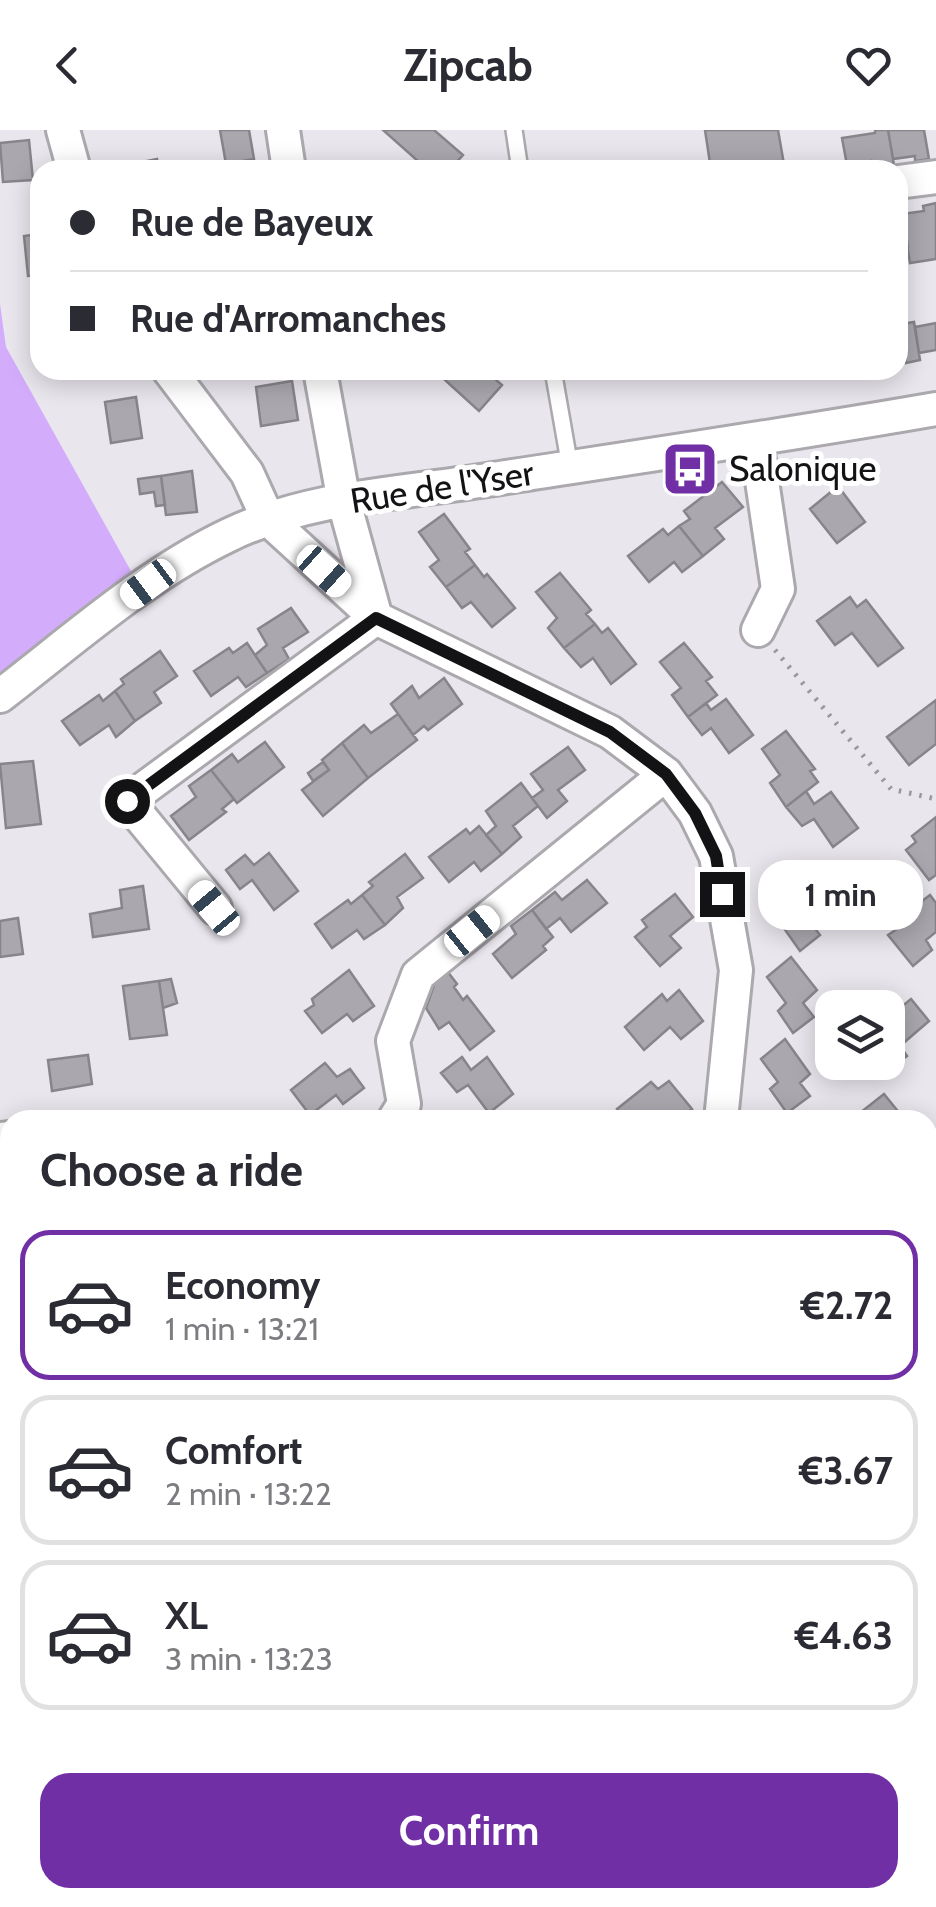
<!DOCTYPE html>
<html lang="en">
<head>
<meta charset="utf-8">
<style>
	:root { --surface:#fff; --page:#f2f2f3; --text:#2b2b33; --muted:#7c7c81; --line:#e1e1e2; --accent:#702fa4 }
	body { margin:0; font-family:Cabin,sans-serif; background:var(--page); color:var(--text); height:100vh; display:flex; flex-direction:column; font-size:38px; white-space:nowrap }
	* { box-sizing:border-box; margin:0 }
	p { font-size:32px; color:var(--muted) }
	.icon { flex:none; width:55px; height:55px; fill:none; stroke:currentColor; stroke-width:2; stroke-linecap:round; stroke-linejoin:round }
	.map { position:relative; flex:1; overflow:hidden }
	.side { position:absolute; left:0px; top:980px; width:938px; height:798px; display:flex; flex-direction:column; background:var(--surface); border-radius:30px 30px 0 0; box-shadow:0 5px 25px #0003 }
	.side>* { flex:none }
	.hud { position:absolute; left:30px; top:30px; width:878px; height:220px; border-radius:30px; box-shadow:0 5px 25px #0003; display:grid; align-content:center; height:220px; padding:0 40px; background:var(--surface) }
	.tools { position:absolute; left:815px; top:860px; display:grid; gap:20px }
	.tools a { display:grid; place-items:center; width:90px; height:90px; border-radius:20px; background:var(--surface); box-shadow:0 5px 25px #0003; font-size:50px }
	.end { position:absolute; width:45px; height:45px; margin:-22px; border:12px solid #131214; background:#fff; box-shadow:0 0 0 5px #fff }
	.from { border-radius:50% }
	.bubble { position:absolute; height:70px; border-radius:30px; background:var(--surface); box-shadow:0 5px 25px #0003; font-size:32px; font-weight:800; line-height:70px; text-align:center }
	.car { position:absolute; width:30px; height:60px; margin:-30px -15px; border-radius:12px; box-shadow:0 0 8px 2px #0007; background:linear-gradient(#fff 24%,#345 0 40%,#fff 0 76%,#345 0 86%,#fff 0) }
	.hud b { display:flex; align-items:center; gap:35px; height:95px; font-size:38px }
	.hud b+b { border-top:2px solid var(--line) }
	.hud i { width:25px; height:25px; background:var(--text) }
	ul { padding:0; list-style:none }
	li { display:flex; align-items:center; gap:30px; height:150px; margin:0 20px 15px; padding:0 20px; border:5px solid var(--line); border-radius:30px }
	li div { flex:1 }
	li b { display:block; font-size:38px }
	li em { font-style:normal; font-weight:800 }
	li.active { border-color:var(--accent) }
	li>.icon { width:90px; height:90px; stroke-width:1.5 }
	h2 { padding:0 40px; font-size:45px; line-height:120px }
	.primary-button { display:flex; gap:20px; margin-top:auto; padding:20px 40px }
	.primary-button a { flex:1; height:115px; border-radius:30px; background:var(--accent); color:#fff; font-size:40px; font-weight:800; line-height:115px; text-align:center }
	header { display:flex; justify-content:space-between; align-items:center; height:130px; padding:0 40px; background:var(--surface); font-size:45px; font-weight:800 }
	.map>svg:first-child { display:block }
	.green { fill:#d3adfc }
	.building { fill:#aaa8ae; stroke:#87858a; stroke-width:2.5 }
	.lines { fill:none; stroke-linecap:round; stroke-linejoin:round }
	.service-casing { stroke:#aba8ae; stroke-width:20 }
	.minor-casing { stroke:#aba8ae; stroke-width:38 }
	.tertiary-casing { stroke:#aba8ae; stroke-width:45 }
	.path { stroke:#9a979d; stroke-width:5; stroke-dasharray:2.5 8; stroke-linecap:butt }
	.service { stroke:#fff; stroke-width:15 }
	.minor { stroke:#fff; stroke-width:32 }
	.tertiary { stroke:#fff; stroke-width:40 }
	.route { stroke:#131214; stroke-width:12 }
	.labels { text-anchor:middle; stroke-width:10; stroke-linejoin:round; paint-order:stroke }
	.poi-label { font-size:35px; fill:#131214; stroke:#fff; text-anchor:start }
	.street-label { font-size:35px; fill:#131214; stroke:#fff }
</style>
</head>
<body>
<header><svg class="icon" aria-label="back" viewBox="0 0 24 24"><path d="M15 5l-7 7 7 7"/></svg>Zipcab<svg class="icon" aria-label="heart" viewBox="0 0 24 24"><path d="M12 20l-8-8c-3-5 5-10 8-4 3-6 11-1 8 4z"/></svg></header>
<div class="map">
<svg width="936" height="1777" viewBox="0 0 936 1777">
	<rect width="100%" height="100%" fill="#e9e6ed"/>
	<path class="green" d="M0,174L6,217L136,450L0,559Z"/>
	<path class="building" d="M220,0H249L254,29L226,34Z
		M383,0H434L463,25L449,40H428Z
		M705,0H778L785,40H711Z
		M875,0H888L894,35L872,38L871,31L847,35L842,8L875,3Z
		M888,0H924L929,29L915,31V26L893,29Z
		M29,10L33,50L3,52L0,13Z
		M157,29L159,40H129L128,35Z
		M936,73V129L910,133L902,84L924,81L923,76Z
		M902,79L908,117L898,119V80Z
		M40,104V145L28,146L24,106Z
		M914,192L920,230L906,233L905,226L898,228V199H901V194Z
		M936,193V220L919,223L915,197Z
		M434,240H485L502,255L479,281Z
		M292,251L298,290L261,296L256,257Z
		M136,267L142,308L111,313L105,272Z
		M192,341L197,382L166,385L161,346Z
		M161,346L165,375L156,376L154,362L140,364L138,349Z
		M722,352L743,377L715,398L724,409L703,426L679,396L690,389L684,381Z
		M838,356L865,392L837,413L810,379Z
		M444,384L470,419L465,422L475,435L446,457L430,437L439,430L419,402Z
		M679,396L703,426L682,442L674,432L649,452L628,426L663,399L668,405Z
		M475,435L484,447L487,444L515,478L492,497L471,472L462,478L446,457Z
		M560,443L591,480L586,484L595,494L564,518L548,498L557,488L536,462Z
		M850,467L857,477L866,470L903,518L878,536L852,503L835,515L817,491Z
		M291,478L308,502L283,518L289,529L267,543L255,525L267,515L258,499Z
		M595,494L602,503L608,498L636,534L611,554L593,528L581,537L564,518Z
		M247,513L267,543L246,557L238,547L211,566L194,541L229,518L233,523Z
		M684,513L712,547L706,551L717,565L688,587L672,565L681,558L660,532Z
		M160,521L177,546L154,562L161,573L135,591L115,561L124,554L121,549Z
		M444,548L462,574L428,600L424,596L413,605L391,574L412,556L419,568Z
		M115,561L135,591L116,607L109,595L80,615L62,591L99,565L103,571Z
		M726,569L753,605L729,623L711,598L702,605L688,587L706,573L711,580Z
		M936,570V614L909,635L887,607Z
		M398,584L417,610L368,648L342,613L364,595L371,603Z
		M786,601L815,639L810,641L818,652L786,677L770,653L780,645L762,619Z
		M265,612L284,637L237,673L211,640L232,624L238,632Z
		M342,613L368,648L323,686L302,660L329,640L322,630Z
		M568,617L585,640L558,660L567,671L547,688L532,668L543,660L531,644Z
		M33,631L41,694L6,698L0,634Z
		M323,632L329,640L313,651L308,643Z
		M211,640L234,669L222,679L226,682L189,710L171,686L196,667L189,656Z
		M521,653L538,676L513,696L521,707L502,724L486,705L496,696L486,681Z
		M806,661L814,674L831,662L858,698L833,717L814,689L802,696L786,677Z
		M936,687V745L929,750L906,720L916,712L912,706Z
		M479,696L502,724L481,741L474,732L449,752L429,727L466,699L470,704Z
		M269,723L298,761L274,780L252,750L240,759L226,740L245,725L254,735Z
		M405,724L423,748L397,767L403,778L385,795L362,765L373,756L369,752Z
		M798,744L826,778L810,792L820,805L800,821L783,797L794,787L774,762Z
		M587,750L607,773L571,802L560,788L546,799L532,780L555,762L562,770Z
		M143,756L149,799L93,807L90,784L122,778L120,760Z
		M675,764L693,787L670,806L681,818L660,836L635,807L647,797L642,790Z
		M362,765L385,795L364,809L357,800L332,818L315,794L348,770L351,774Z
		M930,765L936,773V802L926,810L932,820L913,836L888,805L897,799L893,793Z
		M532,780L553,807L543,816L546,820L512,848L493,824L516,804L511,796Z
		M18,788L23,824L0,827V791Z
		M791,827L817,860L803,873L814,887L793,903L778,881L786,873L767,847Z
		M444,837L457,854L454,857L463,870L467,866L494,901L470,920L449,892L439,899L426,878L438,844Z
		M349,840L374,876L353,891L347,884L322,903L305,881L314,875L312,869Z
		M171,849L177,873L163,878L159,851Z
		M159,851L167,905L130,909L123,856Z
		M679,860L703,891L681,909L670,897L644,920L625,897L662,864L667,871Z
		M911,869L929,891L900,916L907,926L888,941L882,932H888V888Z
		M785,909L810,944L800,953L810,966L787,983L770,959L778,952L761,929Z
		M88,925L92,954L52,961L48,930Z
		M462,927L471,940L487,927L513,964L489,983L468,955L457,962L441,943Z
		M325,933L337,947L350,939L364,958L343,974L336,965L310,985L291,960Z
		M669,951L692,979L677,990H667L661,982L651,990H626L617,979L651,952L658,959Z
		M884,964L905,990H851Z
		M0,1449L10,1458V1494L0,1505Z
		M1,1555L10,1563V1607L0,1599Z
		M928,1662H936V1688L928,1690Z
		M316,1768H342L343,1777H316Z
		M378,1768H407L408,1777H387Z
		M492,1768H541V1771L493,1774Z
		M653,1768H674L678,1777H630Z"/>
	<g class="lines">
		<g class="service-casing">
			<path id="service" d="M514,0L520,40
				M553,240L570,337"/>
		</g>
		<g class="minor-casing">
			<path id="minor" d="M63,0L74,40
				M283,0L289,40
				M898,52L936,47
				M169,240L247,343L268,389L376,488L610,602L666,644L695,683L716,726L736,840L721,990
				M320,240L344,372L376,488
				M756,310L778,459L758,500
				M0,566C73,510 145,445 229,405C307,367 402,363 487,350C637,327 787,305 936,279
				M215,778L127,671L376,488
				M394,990L404,974L393,911L418,845L666,644
				M0,1009L10,1008
				M928,1182L936,1181
				M0,1309L10,1307
				M928,1439L936,1440"/>
		</g>
		<g class="tertiary-casing">
			<path id="tertiary" d="M928,1120L936,1080
				M824,1777L826,1768"/>
		</g>
		<path class="path" d="M775,520L891,659L936,669
			M928,1215L929,1219"/>
		<use href="#service" class="service"/>
		<use href="#minor" class="minor"/>
		<use href="#tertiary" class="tertiary"/>
	</g>
	<g class="lines">
		<path class="route" d="M127,671L376,488L610,602L666,644L695,683L716,726L722,764"/>
	</g>
	<defs>
		<g id="bus-square" transform="scale(2.875)"><rect x="-9" y="-9" width="18" height="18" rx="4" fill="#702fa4" stroke="#fff"/><path d="M-5-6H5V4H4V6H2V4H-2V6H-4V4H-5ZM-3.5-4V0h7V-4ZM-3.5 1.2v1.5H-2V1.2ZM2 1.2v1.5H3.5V1.2Z" fill="#fff"/></g>
	</defs>
	<g fill-rule="evenodd">
		<use href="#bus-square" x="690" y="339"/>
	</g>
	<g class="labels">
		<g class="poi-label">
			<text x="729" y="351">Salonique</text>
		</g>
		<g class="street-label">
			<text transform="translate(442 357) rotate(-9)" y="12">Rue de l'Yser</text>
		</g>
	</g>
</svg>
<div class="tools">
<a><svg class="icon" aria-label="layers" viewBox="0 0 24 24"><path d="M12 4l9 5-9 5-9-5zM3 14l9 5 9-5"/></svg></a>
</div>
<i class="end from" style="left:127px;top:671px"></i>
<i class="end" style="left:722px;top:764px"></i>
<div class="bubble" style="left:758px;top:730px;width:165px">1 min</div>
<i class="car" style="left:324px;top:441px;rotate:132deg"></i>
<i class="car" style="left:148px;top:454px;rotate:233deg"></i>
<i class="car" style="left:214px;top:778px;rotate:320deg"></i>
<i class="car" style="left:472px;top:801px;rotate:51deg"></i>
<div class="hud">
<b><i class="from"></i>Rue de Bayeux</b>
<b><i></i>Rue d'Arromanches</b>
</div>
<section class="side">
<h2>Choose a ride</h2>
<ul>
<li class="active"><svg class="icon" aria-label="car" viewBox="0 0 24 24"><path d="M5 17H2v-5l4-1 3-4h7l3 4 3 1v5h-3M9 17h6M6 11h13"/><circle cx="7" cy="17" r="2"/><circle cx="17" cy="17" r="2"/></svg><div><b>Economy</b><p>1 min · 13:21</p></div><em>€2.72</em></li>
<li><svg class="icon" aria-label="car" viewBox="0 0 24 24"><path d="M5 17H2v-5l4-1 3-4h7l3 4 3 1v5h-3M9 17h6M6 11h13"/><circle cx="7" cy="17" r="2"/><circle cx="17" cy="17" r="2"/></svg><div><b>Comfort</b><p>2 min · 13:22</p></div><em>€3.67</em></li>
<li><svg class="icon" aria-label="car" viewBox="0 0 24 24"><path d="M5 17H2v-5l4-1 3-4h7l3 4 3 1v5h-3M9 17h6M6 11h13"/><circle cx="7" cy="17" r="2"/><circle cx="17" cy="17" r="2"/></svg><div><b>XL</b><p>3 min · 13:23</p></div><em>€4.63</em></li>
</ul>
<div class="primary-button"><a>Confirm</a></div>
</section>
</div>
</body>
</html>
